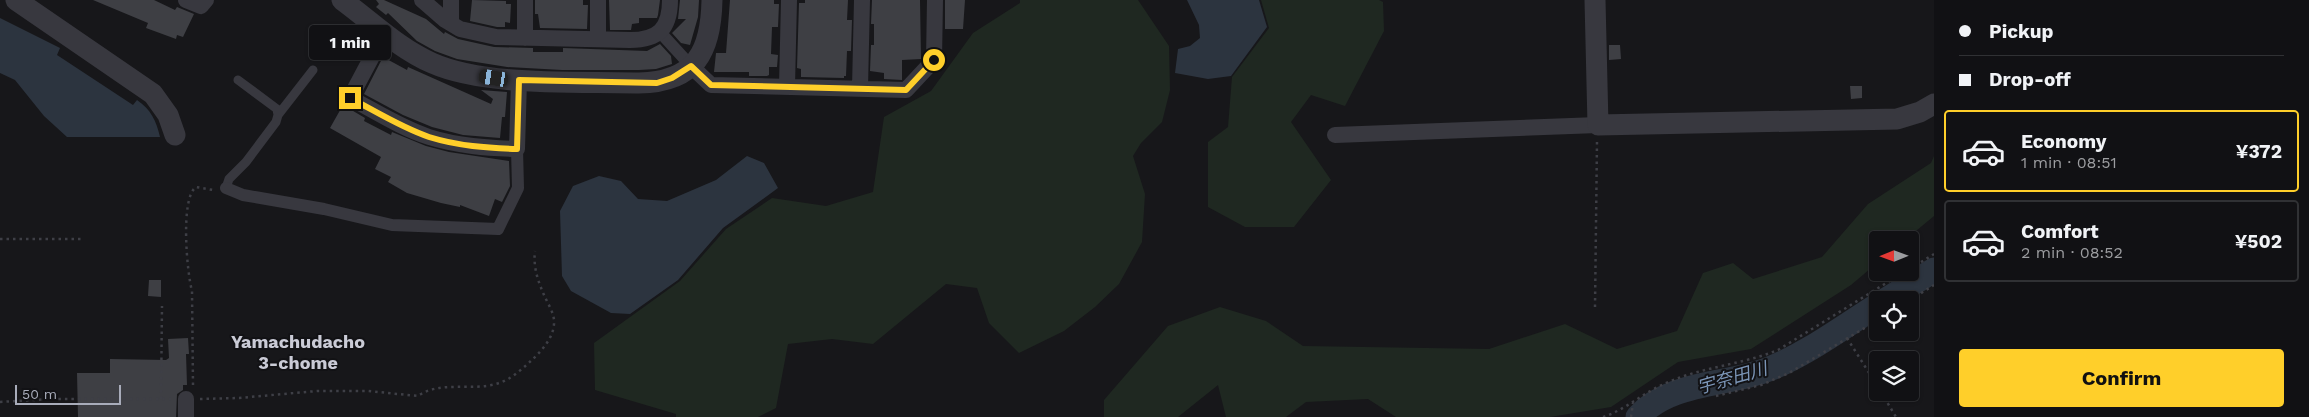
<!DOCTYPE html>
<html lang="en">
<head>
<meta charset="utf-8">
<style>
	:root { --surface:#111114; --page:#1a1a1d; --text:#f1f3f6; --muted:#9c9da0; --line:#303134; --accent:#ffcf2a }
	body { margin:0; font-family:"Work Sans","Noto Sans JP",sans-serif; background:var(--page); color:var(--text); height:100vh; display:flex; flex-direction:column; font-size:19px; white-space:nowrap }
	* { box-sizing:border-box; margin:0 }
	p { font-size:16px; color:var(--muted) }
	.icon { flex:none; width:28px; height:28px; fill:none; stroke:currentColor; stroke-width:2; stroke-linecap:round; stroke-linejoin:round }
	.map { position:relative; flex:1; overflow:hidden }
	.panel { display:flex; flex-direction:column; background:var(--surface); width:375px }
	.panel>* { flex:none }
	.hud { display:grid; align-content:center; height:110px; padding:0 25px; background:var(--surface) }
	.needle { width:32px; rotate:269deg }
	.controls { position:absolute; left:1869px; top:231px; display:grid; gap:10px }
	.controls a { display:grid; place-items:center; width:50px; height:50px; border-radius:5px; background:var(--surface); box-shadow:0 1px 4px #0004,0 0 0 1px var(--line); font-size:25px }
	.scale { position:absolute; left:15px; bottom:12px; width:106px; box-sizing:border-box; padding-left:5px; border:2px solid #a8acba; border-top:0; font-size:14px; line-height:18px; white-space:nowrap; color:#a8acba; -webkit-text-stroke:4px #121215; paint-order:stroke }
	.end { position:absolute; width:22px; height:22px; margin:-11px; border:6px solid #ffcf2a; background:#111; box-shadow:0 0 0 2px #111 }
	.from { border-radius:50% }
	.bubble { position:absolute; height:35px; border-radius:5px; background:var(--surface); box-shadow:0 1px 4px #0004,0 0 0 1px var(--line); font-size:16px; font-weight:700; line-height:35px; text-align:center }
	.car { position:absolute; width:15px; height:30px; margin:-15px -8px; border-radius:6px; box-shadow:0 0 4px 1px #0007; background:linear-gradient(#222 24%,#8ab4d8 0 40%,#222 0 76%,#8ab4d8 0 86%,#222 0) }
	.hud b { display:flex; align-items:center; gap:18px; height:48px; font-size:19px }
	.hud b+b { border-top:1px solid var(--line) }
	.hud i { width:12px; height:12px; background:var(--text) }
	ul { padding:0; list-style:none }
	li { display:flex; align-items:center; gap:15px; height:82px; margin:0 10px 8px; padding:0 15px; border:2px solid var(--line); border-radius:5px }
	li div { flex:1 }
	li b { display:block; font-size:19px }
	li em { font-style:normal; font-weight:700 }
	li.active { border-color:var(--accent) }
	li>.icon { width:45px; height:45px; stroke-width:1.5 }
	.button { display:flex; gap:10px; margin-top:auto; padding:10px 25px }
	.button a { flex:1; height:58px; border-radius:5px; background:var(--accent); color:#111; font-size:20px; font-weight:700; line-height:58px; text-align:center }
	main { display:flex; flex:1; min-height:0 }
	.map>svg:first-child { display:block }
	.green { fill:#1f2821 }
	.water { fill:#2c343f }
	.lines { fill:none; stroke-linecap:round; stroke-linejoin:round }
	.river { stroke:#2c343f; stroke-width:25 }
	.building { fill:#3e3f44 }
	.path { stroke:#3e3f46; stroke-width:2.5; stroke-dasharray:2.5 4; stroke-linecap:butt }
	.service { stroke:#38383f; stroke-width:9 }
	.pedestrian { stroke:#38383f; stroke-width:12 }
	.minor { stroke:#38383f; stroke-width:16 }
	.tertiary { stroke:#38383f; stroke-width:21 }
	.route { stroke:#ffcf2a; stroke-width:6 }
	.labels { text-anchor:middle; stroke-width:4; stroke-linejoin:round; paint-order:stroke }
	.neighbourhood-label { font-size:18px; font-weight:bold; fill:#cacbd6; stroke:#121215 }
	.water-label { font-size:18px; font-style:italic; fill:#7c96b8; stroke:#121215 }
</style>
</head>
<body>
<main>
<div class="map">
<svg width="1934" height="417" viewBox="0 0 1934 417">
	<rect width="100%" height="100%" fill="#17171a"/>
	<path class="green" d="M1020,0H1138L1169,46L1170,90L1162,122L1141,143L1133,156L1145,194L1142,242L1119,284L1095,307L1064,331L1019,353L989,323L977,288L946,284L873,344L832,339L788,344L776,408L758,417H676V414L595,390L594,343L680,281L726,229L772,198L826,206L873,192L884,117L931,91L973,33L1020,3Z
		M1261,0H1379L1383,2L1384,31L1345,106L1311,95L1291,122L1331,180L1294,227H1245L1208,207V142L1228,127L1232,77L1269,28Z
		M1934,156V216L1905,240H1878L1877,263L1851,285L1751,349L1678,362L1611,407L1550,417H1396L1368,399L1306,402L1286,417H1226L1218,385L1178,417H1104V400L1168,326L1220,307L1266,321L1303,346L1489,349L1565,324L1617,349L1677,331L1703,273L1733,263L1753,279L1822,257L1868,204L1931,163Z"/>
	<path class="water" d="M1187,0H1259L1267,27L1231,76L1208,79L1175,73L1178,49L1190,46L1200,38L1199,25Z
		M0,18L60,48L57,55L133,105L137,100C151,110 156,120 160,137H67L44,116L15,80L0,73Z
		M747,156L764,163L778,188L723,228L678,280L630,314L611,313L571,291L562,276L560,211L573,186L599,176L621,181L638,199L667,201L716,180Z"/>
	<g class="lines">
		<path class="river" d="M1886,300L1934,270
			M1638,417C1670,381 1727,386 1769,369C1807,354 1843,327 1878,305"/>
	</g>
	<path class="building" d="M93,0H154L175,10L177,7L194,14L183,37L177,35L176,39L146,28L148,23Z
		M376,0H384L426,19L444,34L445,32L458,39L494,47L533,48V52H563V48L647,51L660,44L671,56L672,64L656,69L639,70H562L507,67L457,59L435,51L417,41L388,13L386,15L376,7L379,4Z
		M472,0L506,1V4H511L510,23L505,22V27H497L470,21Z
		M535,0H583V5H588L587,29L540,28L538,14H535Z
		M609,0H660L658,15L657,18H639V23L632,24L631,30H610Z
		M680,0H699L698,17L690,45L681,43L672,33L686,19H678Z
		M730,0H774V4H779L778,27H772L771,54L778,55L777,67H769V75L767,76H749V72H714L716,53H726Z
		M805,0H848L847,20H852L851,51H847L846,76H844V78L801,77V69L797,68L799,3H805Z
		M872,0H920L921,59L902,60V80L884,79V73L870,71L871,45H874V24H871Z
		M945,0H965L963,29H945Z
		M1609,45H1620L1621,59L1609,60Z
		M383,57L407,70L408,67L491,104L493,99L481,90L507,92L505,117H502L500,138L463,135L432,127L403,115L364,94Z
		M1850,86H1862V98L1851,99Z
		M343,105L365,118L364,121L391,135L392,132L426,146L449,152L509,161L510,186L502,202L495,199L489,216L460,205V207L441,203L407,193L388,182L391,177L375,169L381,157L330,128Z
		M149,280H161V297L148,296Z
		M188,338L189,354H186L187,385H183V390L177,394L176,417H78L77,373H110V359L166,360L169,358L168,339Z"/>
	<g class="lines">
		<path class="path" d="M0,239H82
			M1910,269L1934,254
			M1910,300L1934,285
			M1595,307L1597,141
			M1847,338L1878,387
			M193,385L192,291C187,273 180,198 196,187L213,190
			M1881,392L1896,417
			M1716,396L1761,385L1789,373L1878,320
			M161,399L162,306
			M200,399L239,398L317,391H368L418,396C440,380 473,392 499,383C512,379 523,368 533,359C543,349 553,338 554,324C555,314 548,304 544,295C538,281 533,267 535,251
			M0,402L50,399H171
			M1603,417C1625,410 1643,393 1664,384C1700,367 1741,365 1778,350L1904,272
			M1631,417L1633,403"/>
		<path class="service" d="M278,115L313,70
			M226,188L229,179L246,162L276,122L278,115L277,109L238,80"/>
		<path class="pedestrian" d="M659,31L691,66
			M226,188L243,195L324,209L392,225L498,229L518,188L517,149"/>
		<path class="minor" d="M186,0L201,6L206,0
			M422,0L445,20L460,29L496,37L630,40C658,40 670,29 670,0
			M451,23V0
			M384,34L350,98C375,111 401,128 429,137C458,146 487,148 517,149L519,80
			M525,38V0
			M598,39V0
			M691,66L711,85L906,90L934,60L935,0
			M787,86L789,0
			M860,88L862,0
			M1335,135L1598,125
			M186,417V399"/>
		<path class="tertiary" d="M16,0L153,94L168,115L175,135
			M342,0C372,22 398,48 432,63C486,87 579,81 639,83C696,82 711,51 712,0
			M1595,0L1598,125L1897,119L1920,112L1934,104"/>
	</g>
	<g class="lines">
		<path class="route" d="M350,98C375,111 402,128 429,137C458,146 487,148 517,149L519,80L657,83L672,78L691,66L711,85L906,90L934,60"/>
	</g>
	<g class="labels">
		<g class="neighbourhood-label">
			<text x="298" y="348">Yamachudacho<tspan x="298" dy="21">3-chome</tspan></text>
		</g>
		<g class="water-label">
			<text transform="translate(1732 378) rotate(-16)" y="6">宇奈田川</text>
		</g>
	</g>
</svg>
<div class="controls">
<a><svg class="needle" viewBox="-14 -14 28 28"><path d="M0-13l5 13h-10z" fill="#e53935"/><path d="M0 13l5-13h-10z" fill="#9c9da0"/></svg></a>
<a><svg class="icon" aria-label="locate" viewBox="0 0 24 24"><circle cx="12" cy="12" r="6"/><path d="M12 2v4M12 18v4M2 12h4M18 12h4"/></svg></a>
<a><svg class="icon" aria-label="layers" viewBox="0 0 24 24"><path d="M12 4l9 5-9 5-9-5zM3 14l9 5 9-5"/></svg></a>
</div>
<div class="scale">50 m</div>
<i class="end from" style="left:934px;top:60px"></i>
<i class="end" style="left:350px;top:98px"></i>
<div class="bubble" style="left:309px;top:25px;width:82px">1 min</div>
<i class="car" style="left:494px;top:78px;rotate:279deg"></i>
</div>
<section class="panel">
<div class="hud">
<b><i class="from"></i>Pickup</b>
<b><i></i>Drop-off</b>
</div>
<ul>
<li class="active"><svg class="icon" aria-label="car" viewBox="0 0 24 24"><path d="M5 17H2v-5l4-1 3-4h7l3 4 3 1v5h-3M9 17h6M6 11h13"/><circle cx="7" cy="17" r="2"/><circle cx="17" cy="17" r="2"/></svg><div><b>Economy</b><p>1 min · 08:51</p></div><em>¥372</em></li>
<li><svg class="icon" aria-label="car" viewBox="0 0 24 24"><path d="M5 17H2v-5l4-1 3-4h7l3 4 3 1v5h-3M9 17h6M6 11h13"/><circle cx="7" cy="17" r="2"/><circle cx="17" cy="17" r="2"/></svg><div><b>Comfort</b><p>2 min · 08:52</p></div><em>¥502</em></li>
</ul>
<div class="button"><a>Confirm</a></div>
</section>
</main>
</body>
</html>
